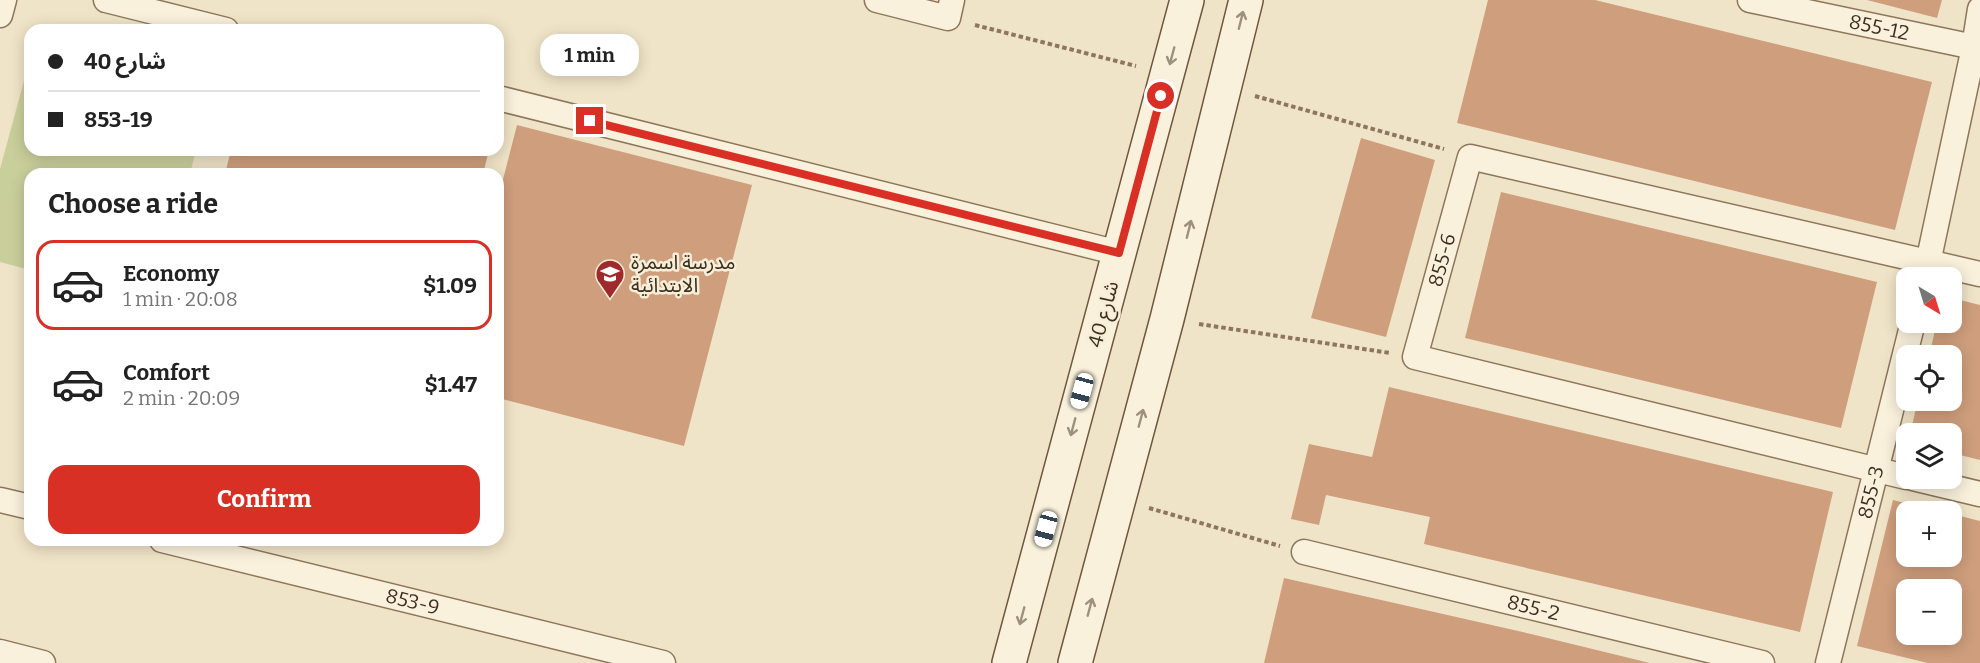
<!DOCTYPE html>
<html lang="en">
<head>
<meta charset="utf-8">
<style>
	:root { --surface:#fff; --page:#f2f2f2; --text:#222; --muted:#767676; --line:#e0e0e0; --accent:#d93025 }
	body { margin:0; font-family:Bitter,"Noto Sans Arabic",serif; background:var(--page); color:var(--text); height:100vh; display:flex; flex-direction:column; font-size:22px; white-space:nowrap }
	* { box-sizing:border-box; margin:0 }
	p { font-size:20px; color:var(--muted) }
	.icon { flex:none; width:33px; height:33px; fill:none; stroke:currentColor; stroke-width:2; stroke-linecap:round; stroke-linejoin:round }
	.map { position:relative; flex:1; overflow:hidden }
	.panel { position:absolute; left:24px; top:168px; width:480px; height:378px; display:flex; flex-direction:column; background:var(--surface); border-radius:18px; box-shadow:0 3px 15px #0003 }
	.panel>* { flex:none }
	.hud { position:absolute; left:24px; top:24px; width:480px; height:132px; border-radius:18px; box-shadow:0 3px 15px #0003; display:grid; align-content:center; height:132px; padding:0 24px; background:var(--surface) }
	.needle { width:39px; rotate:142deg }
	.controls { position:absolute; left:1896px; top:267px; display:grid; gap:12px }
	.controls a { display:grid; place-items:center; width:66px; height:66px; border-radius:12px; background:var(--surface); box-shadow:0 3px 15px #0003; font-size:30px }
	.end { position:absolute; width:27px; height:27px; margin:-14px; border:8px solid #d93025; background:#fff; box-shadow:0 0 0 3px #fff }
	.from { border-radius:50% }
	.bubble { position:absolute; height:42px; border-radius:18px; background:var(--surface); box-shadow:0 3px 15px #0003; font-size:20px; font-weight:700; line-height:42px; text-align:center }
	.car { position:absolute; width:18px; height:36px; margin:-18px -9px; border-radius:8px; box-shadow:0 0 4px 2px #0007; background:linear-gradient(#fff 24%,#345 0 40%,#fff 0 76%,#345 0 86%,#fff 0) }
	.hud b { display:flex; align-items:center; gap:21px; height:57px; font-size:22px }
	.hud b+b { border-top:2px solid var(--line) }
	.hud i { width:15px; height:15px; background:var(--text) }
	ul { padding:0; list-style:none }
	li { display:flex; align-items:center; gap:18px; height:90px; margin:0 12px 9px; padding:0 12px; border:3px solid transparent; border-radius:18px }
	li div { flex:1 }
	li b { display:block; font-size:22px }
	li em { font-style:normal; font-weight:700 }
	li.current { border-color:var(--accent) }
	li>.icon { width:54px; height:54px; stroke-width:1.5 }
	h2 { padding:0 24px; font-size:27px; line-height:72px }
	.button { display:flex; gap:12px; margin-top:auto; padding:12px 24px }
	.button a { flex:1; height:69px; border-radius:18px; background:var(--accent); color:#fff; font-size:24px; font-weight:700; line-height:69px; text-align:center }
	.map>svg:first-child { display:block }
	.green { fill:#c9cf9b }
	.building { fill:#cf9f7d; fill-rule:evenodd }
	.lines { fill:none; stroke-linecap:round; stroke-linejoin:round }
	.minor-casing { stroke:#8d765c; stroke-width:27 }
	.secondary-casing { stroke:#6f573f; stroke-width:36 }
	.path { stroke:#8d765c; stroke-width:4; stroke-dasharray:4.5 3; stroke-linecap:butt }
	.minor { stroke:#faf1dc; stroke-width:24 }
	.secondary { stroke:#faf1dc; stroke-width:33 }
	.oneway { stroke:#9c907e }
	.route { stroke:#d93025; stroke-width:8 }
	.labels { text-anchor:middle; stroke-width:5; stroke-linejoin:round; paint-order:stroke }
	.street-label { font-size:20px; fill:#3d2e20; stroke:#f7eed8 }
	.poi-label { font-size:20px; fill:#3d2e20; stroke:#f7eed8; text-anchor:start }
</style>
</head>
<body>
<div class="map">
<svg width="1980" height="663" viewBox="0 0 1980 663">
	<rect width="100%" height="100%" fill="#f0e4c8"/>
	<path class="green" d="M30,59V150H196L190,174H30V270L0,262V169Z"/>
	<path class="building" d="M1488,0H1595L1932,82L1895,230L1457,123Z
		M1867,0H1942L1937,18Z
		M517,125L752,185L684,446L498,398V199Z
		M1361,138L1435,160L1386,337L1311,318Z
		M231,150H489L483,174H225Z
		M1501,192L1877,282L1841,428L1465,338Z
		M1952,298L1980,305V460L1952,453V434H1910L1918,400H1952V356H1929L1937,322H1952Z
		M1389,387L1833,492L1800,632L1424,544L1430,517L1326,495L1319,525L1291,519L1309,444L1372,457Z
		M1893,500L1937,511L1906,512V556H1952V514L1980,521V663H1928L1857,646ZM1906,590H1952V634H1906Z
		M1284,578L1531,634L1650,663H1264Z"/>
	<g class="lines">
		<g class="minor-casing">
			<g id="minor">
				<path d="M106,0L226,30"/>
				<path d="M877,0L948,18L952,0"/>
				<path id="s1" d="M1750,0L1974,47"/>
				<path d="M0,15L4,0"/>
				<path d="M498,98L1119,253"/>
				<path d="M1925,277L1974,47L1980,9"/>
				<path id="s2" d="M1906,477L1415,357L1470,157L1980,274"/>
				<path d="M1913,478L1980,494"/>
				<path d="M0,500L30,507"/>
				<path id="s3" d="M162,540L663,663"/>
				<path id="s4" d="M1304,552L1762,663"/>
				<path d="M0,652L43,663"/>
				<path id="s5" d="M1828,663L1913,322"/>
			</g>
		</g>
		<g class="secondary-casing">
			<path id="secondary" d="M1009,663L1187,0
				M1075,663L1167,319L1246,0"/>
		</g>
		<path class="path" d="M975,25L1136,66
			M1255,96L1444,149
			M1199,324L1390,353
			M1149,508L1280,546"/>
		<use href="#minor" class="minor"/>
		<use href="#secondary" class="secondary"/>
	</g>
	<defs><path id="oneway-shaft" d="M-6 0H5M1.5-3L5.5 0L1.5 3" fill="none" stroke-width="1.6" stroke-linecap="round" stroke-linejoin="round" transform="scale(1.5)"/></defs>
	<g class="oneway">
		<use href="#oneway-shaft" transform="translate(1241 20) rotate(-76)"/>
		<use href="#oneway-shaft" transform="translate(1172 56) rotate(105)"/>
		<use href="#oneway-shaft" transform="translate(1189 229) rotate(-76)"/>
		<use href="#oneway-shaft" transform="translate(1141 418) rotate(-75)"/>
		<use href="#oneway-shaft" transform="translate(1073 427) rotate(105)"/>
		<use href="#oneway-shaft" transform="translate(1090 607) rotate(-75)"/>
		<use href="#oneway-shaft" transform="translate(1022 616) rotate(105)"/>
	</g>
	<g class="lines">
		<path class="route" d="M590,121L1119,253L1161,96"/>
	</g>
	<defs>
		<g id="school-pin" transform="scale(1.5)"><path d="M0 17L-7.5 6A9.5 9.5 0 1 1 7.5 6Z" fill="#9e2a2b" stroke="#f7eed8"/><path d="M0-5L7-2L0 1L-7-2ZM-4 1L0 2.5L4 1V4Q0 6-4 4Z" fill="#fff"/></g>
	</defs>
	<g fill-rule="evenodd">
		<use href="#school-pin" x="610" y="274"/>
	</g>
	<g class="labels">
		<g class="street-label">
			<text dy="7" stroke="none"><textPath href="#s1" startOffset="132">855-12</textPath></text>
			<text dy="7" stroke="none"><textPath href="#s2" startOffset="606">855-6</textPath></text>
			<text transform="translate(1103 314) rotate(-75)" y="7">شارع 40</text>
			<text dy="7" stroke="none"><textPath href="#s5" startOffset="176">855-3</textPath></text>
			<text dy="7" stroke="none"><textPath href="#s3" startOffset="258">853-9</textPath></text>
			<text dy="7" stroke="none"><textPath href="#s4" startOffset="236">855-2</textPath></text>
		</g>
		<g class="poi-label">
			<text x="631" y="269">مدرسة اسمرة<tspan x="631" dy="23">الابتدائية</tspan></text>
		</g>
	</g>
</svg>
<div class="controls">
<a><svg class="needle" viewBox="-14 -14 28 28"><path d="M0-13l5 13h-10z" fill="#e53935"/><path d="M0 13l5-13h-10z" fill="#767676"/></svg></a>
<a><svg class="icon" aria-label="locate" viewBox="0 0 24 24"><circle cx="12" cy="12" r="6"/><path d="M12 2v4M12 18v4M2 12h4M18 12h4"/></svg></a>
<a><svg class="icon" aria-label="layers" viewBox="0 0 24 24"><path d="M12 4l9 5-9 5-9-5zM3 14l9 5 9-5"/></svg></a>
<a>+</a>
<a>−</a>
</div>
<i class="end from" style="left:1161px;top:96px"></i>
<i class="end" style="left:590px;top:121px"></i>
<div class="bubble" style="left:540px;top:34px;width:99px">1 min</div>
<i class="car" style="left:1082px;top:391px;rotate:195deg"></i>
<i class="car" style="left:1046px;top:529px;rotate:195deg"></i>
<div class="hud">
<b><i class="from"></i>شارع 40</b>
<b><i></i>853-19</b>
</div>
<section class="panel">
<h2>Choose a ride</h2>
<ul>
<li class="current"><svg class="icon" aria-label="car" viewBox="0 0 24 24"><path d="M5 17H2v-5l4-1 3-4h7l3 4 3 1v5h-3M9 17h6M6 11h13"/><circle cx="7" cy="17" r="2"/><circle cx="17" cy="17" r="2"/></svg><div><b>Economy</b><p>1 min · 20:08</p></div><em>$1.09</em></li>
<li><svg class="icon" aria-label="car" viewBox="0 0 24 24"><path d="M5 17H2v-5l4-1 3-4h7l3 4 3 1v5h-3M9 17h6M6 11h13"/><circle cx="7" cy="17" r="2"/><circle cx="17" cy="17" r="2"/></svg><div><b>Comfort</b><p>2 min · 20:09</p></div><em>$1.47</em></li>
</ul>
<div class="button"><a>Confirm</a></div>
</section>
</div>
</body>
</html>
